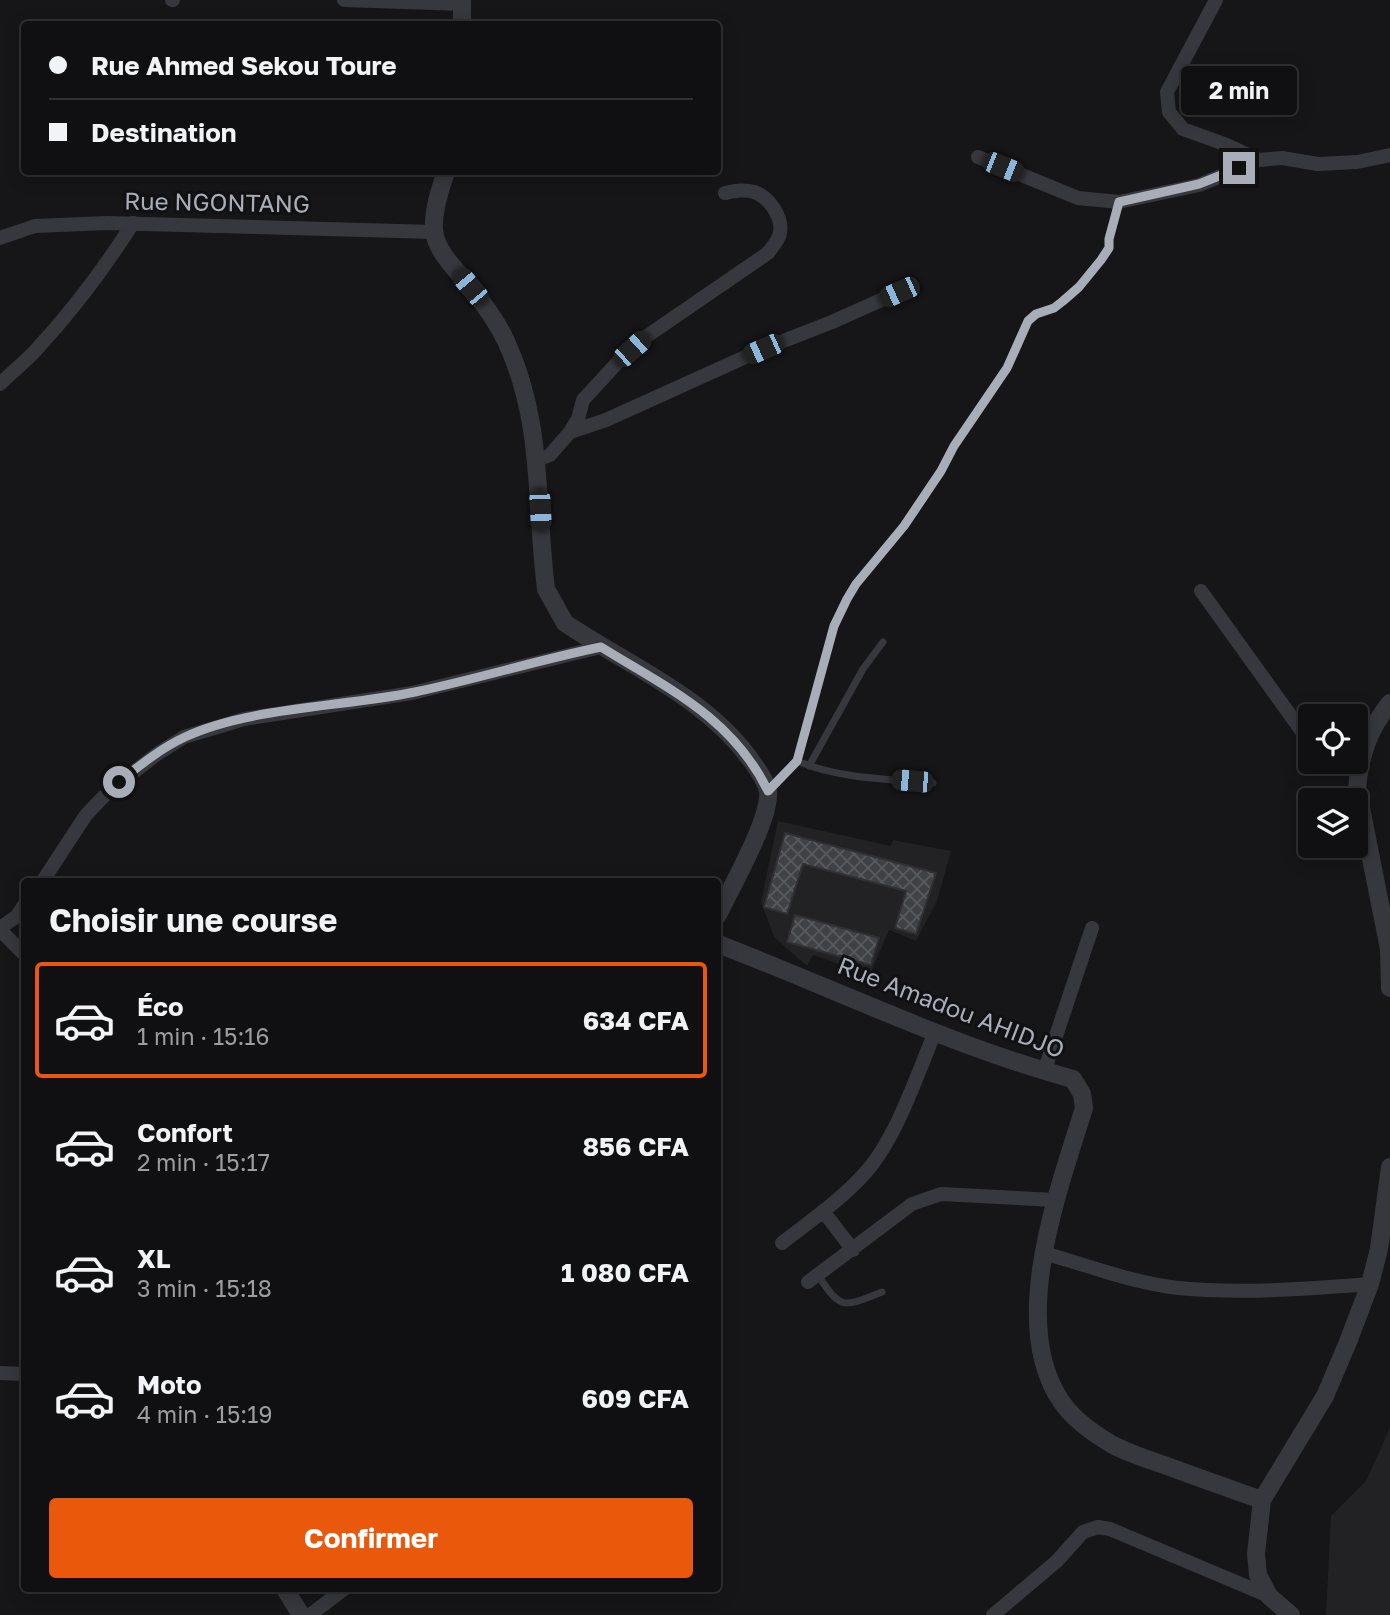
<!DOCTYPE html>
<html lang="fr">
<head>
<meta charset="utf-8">
<style>
	:root { --surface:#101012; --page:#1e1e20; --text:#f1f3f6; --muted:#9c9d9f; --line:#303032; --accent:#ea580c }
	body { margin:0; font-family:"Golos Text",sans-serif; background:var(--page); color:var(--text); height:100vh; display:flex; flex-direction:column; font-size:26px; white-space:nowrap }
	* { box-sizing:border-box; margin:0 }
	p { font-size:23px; color:var(--muted) }
	.icon { flex:none; width:38px; height:38px; fill:none; stroke:currentColor; stroke-width:2; stroke-linecap:round; stroke-linejoin:round }
	.map { position:relative; flex:1; overflow:hidden }
	.details { position:absolute; left:21px; top:878px; width:700px; height:714px; display:flex; flex-direction:column; background:var(--surface); border-radius:7px; box-shadow:0 4px 18px #0003,0 0 0 2px var(--line) }
	.details>* { flex:none }
	.top-card { position:absolute; left:21px; top:21px; width:700px; height:154px; border-radius:7px; box-shadow:0 4px 18px #0003,0 0 0 2px var(--line); display:grid; align-content:center; height:154px; padding:0 28px; background:var(--surface) }
	.fabs { position:absolute; left:1298px; top:704px; display:grid; gap:14px }
	.fabs a { display:grid; place-items:center; width:70px; height:70px; border-radius:7px; background:var(--surface); box-shadow:0 4px 18px #0003,0 0 0 2px var(--line); font-size:35px }
	.end { position:absolute; width:32px; height:32px; margin:-16px; border:9px solid #a8adb8; background:#111; box-shadow:0 0 0 4px #111 }
	.from { border-radius:50% }
	.bubble { position:absolute; height:49px; border-radius:7px; background:var(--surface); box-shadow:0 4px 18px #0003,0 0 0 2px var(--line); font-size:23px; font-weight:700; line-height:49px; text-align:center }
	.car { position:absolute; width:21px; height:42px; margin:-21px -10px; border-radius:9px; box-shadow:0 0 5px 2px #0007; background:linear-gradient(#222 24%,#8ab4d8 0 40%,#222 0 76%,#8ab4d8 0 86%,#222 0) }
	.top-card b { display:flex; align-items:center; gap:24px; height:66px; font-size:26px }
	.top-card b+b { border-top:2px solid var(--line) }
	.top-card i { width:18px; height:18px; background:var(--text) }
	ul { padding:0; list-style:none }
	li { display:flex; align-items:center; gap:21px; height:116px; margin:0 14px 10px; padding:0 14px; border:4px solid transparent; border-radius:7px }
	li div { flex:1 }
	li b { display:block; font-size:26px }
	li em { font-style:normal; font-weight:700 }
	li.selected { border-color:var(--accent) }
	li>.icon { width:63px; height:63px; stroke-width:1.5 }
	h2 { padding:0 28px; font-size:32px; line-height:84px }
	.button { display:flex; gap:14px; margin-top:auto; padding:14px 28px }
	.button a { flex:1; height:80px; border-radius:7px; background:var(--accent); color:#fff; font-size:28px; font-weight:700; line-height:80px; text-align:center }
	.map>svg:first-child { display:block }
	.built { fill:#222225 }
	.building { fill:url(#building-cross-hatch); stroke:#303034; stroke-width:2 }
	.lines { fill:none; stroke-linecap:round; stroke-linejoin:round }
	.service { stroke:#37383d; stroke-width:7 }
	.minor { stroke:#37383d; stroke-width:14 }
	.tertiary { stroke:#37383d; stroke-width:18 }
	.route { stroke:#a8adb8; stroke-width:9 }
	.labels { text-anchor:middle; stroke-width:6; stroke-linejoin:round; paint-order:stroke }
	.street-label { font-size:24px; fill:#a8adb8; stroke:#111113 }
</style>
</head>
<body>
<div class="map">
<svg width="1390" height="1615" viewBox="0 0 1390 1615">
	<defs>
		<pattern id="building-cross-hatch" width="8" height="8" patternUnits="userSpaceOnUse" patternTransform="scale(1.75)"><rect width="8" height="8" fill="#404145"/><path d="M0 0l8 8M0 8l8-8" fill="none" stroke="#595a5e"/></pattern>
	</defs>
	<rect width="100%" height="100%" fill="#161618"/>
	<path class="built" d="M778,821L891,846L893,840L951,851L937,901L916,941L889,930L870,975L813,955L807,966L774,937L761,902Z
		M1390,1428V1615H1326L1331,1516L1366,1481Z"/>
	<path class="building" d="M785,833L936,873L916,934L895,928L906,891L803,864L787,914L764,907Z
		M795,915L879,938L871,965L787,942Z"/>
	<g class="lines">
		<path class="service" d="M797,761C840,779 888,779 933,783
			M809,766L863,669L883,642
			M768,790L797,761L810,719L834,626L847,599L856,585L904,526L941,471L954,446L1007,368L1028,321L1036,314L1054,308L1063,301L1079,287L1101,260L1109,248V239L1119,202
			M818,1275C841,1311 844,1307 882,1292"/>
		<path class="minor" d="M172,0H173
			M344,0L462,4
			M1216,0L1167,92L1169,112L1183,129L1227,145L1259,160
			M978,157L1078,198L1119,202L1199,185L1259,160L1282,158L1318,164L1357,162L1390,155
			M0,238L35,226L107,223L434,232
			M0,384C12,372 25,362 36,350C73,310 104,269 133,223
			M570,432L578,419L583,400L617,363L647,336L768,253C772,247 779,240 780,233C783,217 769,197 754,192C744,189 735,191 725,193
			M537,460L550,455L570,432L606,420L763,349L832,322L899,292
			M1201,591L1311,744
			M42,882L86,815L108,792L157,754L184,737L244,719L412,693L601,647
			M0,928L17,916L24,905
			M0,930L24,954
			M1044,1072L1092,928
			M823,1211L853,1250
			M782,1243C810,1221 841,1200 865,1173C896,1139 917,1075 935,1032
			M1043,1253C1088,1265 1132,1283 1178,1288C1241,1294 1306,1289 1370,1284
			M808,1282L912,1204L941,1194L1055,1200
			M0,1373L24,1374
			M310,1615L344,1589
			M993,1615L1057,1561L1083,1532L1098,1527L1110,1529L1269,1596"/>
		<path class="tertiary" d="M462,0V24
			M446,172C440,189 433,210 434,229C435,252 458,271 471,288C484,304 497,322 506,341C544,423 535,502 546,589L565,623C629,666 708,698 753,763C758,770 766,782 768,791C771,819 731,887 718,915
			M1390,703C1369,729 1360,755 1357,788L1389,949L1390,988
			M718,944C836,989 951,1046 1073,1079L1082,1094L1084,1108C1059,1189 1008,1323 1061,1401C1073,1419 1094,1434 1113,1445C1130,1454 1150,1460 1167,1466C1199,1478 1231,1489 1262,1500
			M285,1589L301,1615
			M1291,1615L1269,1596L1258,1575L1256,1554L1262,1500L1325,1396L1348,1342L1370,1284L1379,1249L1390,1167"/>
	</g>
	<g class="lines">
		<path class="route" d="M119,782C139,766 161,748 185,737C249,707 344,707 415,692C477,679 538,660 601,647C667,688 732,717 768,791L797,761L834,626L847,599L856,584L904,526L941,471L954,446L1007,368L1028,321L1036,314L1054,308L1063,301L1079,287L1101,260L1109,248V239L1119,202L1199,184L1239,168"/>
	</g>
	<g class="labels">
		<g class="street-label">
			<text transform="translate(217 203) rotate(1)" y="8">Rue NGONTANG</text>
			<text transform="translate(951 1008) rotate(21)" y="8">Rue Amadou AHIDJO</text>
		</g>
	</g>
</svg>
<div class="fabs">
<a><svg class="icon" aria-label="locate" viewBox="0 0 24 24"><circle cx="12" cy="12" r="6"/><path d="M12 2v4M12 18v4M2 12h4M18 12h4"/></svg></a>
<a><svg class="icon" aria-label="layers" viewBox="0 0 24 24"><path d="M12 4l9 5-9 5-9-5zM3 14l9 5 9-5"/></svg></a>
</div>
<i class="end from" style="left:119px;top:782px"></i>
<i class="end" style="left:1239px;top:168px"></i>
<div class="bubble" style="left:1181px;top:66px;width:116px">2 min</div>
<i class="car" style="left:1003px;top:167px;rotate:112deg"></i>
<i class="car" style="left:470px;top:287px;rotate:320deg"></i>
<i class="car" style="left:899px;top:292px;rotate:246deg"></i>
<i class="car" style="left:632px;top:349px;rotate:48deg"></i>
<i class="car" style="left:763px;top:349px;rotate:246deg"></i>
<i class="car" style="left:540px;top:510px;rotate:177deg"></i>
<i class="car" style="left:912px;top:781px;rotate:275deg"></i>
<div class="top-card">
<b><i class="from"></i>Rue Ahmed Sekou Toure</b>
<b><i></i>Destination</b>
</div>
<section class="details">
<h2>Choisir une course</h2>
<ul>
<li class="selected"><svg class="icon" aria-label="car" viewBox="0 0 24 24"><path d="M5 17H2v-5l4-1 3-4h7l3 4 3 1v5h-3M9 17h6M6 11h13"/><circle cx="7" cy="17" r="2"/><circle cx="17" cy="17" r="2"/></svg><div><b>Éco</b><p>1 min · 15:16</p></div><em>634 CFA</em></li>
<li><svg class="icon" aria-label="car" viewBox="0 0 24 24"><path d="M5 17H2v-5l4-1 3-4h7l3 4 3 1v5h-3M9 17h6M6 11h13"/><circle cx="7" cy="17" r="2"/><circle cx="17" cy="17" r="2"/></svg><div><b>Confort</b><p>2 min · 15:17</p></div><em>856 CFA</em></li>
<li><svg class="icon" aria-label="car" viewBox="0 0 24 24"><path d="M5 17H2v-5l4-1 3-4h7l3 4 3 1v5h-3M9 17h6M6 11h13"/><circle cx="7" cy="17" r="2"/><circle cx="17" cy="17" r="2"/></svg><div><b>XL</b><p>3 min · 15:18</p></div><em>1 080 CFA</em></li>
<li><svg class="icon" aria-label="car" viewBox="0 0 24 24"><path d="M5 17H2v-5l4-1 3-4h7l3 4 3 1v5h-3M9 17h6M6 11h13"/><circle cx="7" cy="17" r="2"/><circle cx="17" cy="17" r="2"/></svg><div><b>Moto</b><p>4 min · 15:19</p></div><em>609 CFA</em></li>
</ul>
<div class="button"><a>Confirmer</a></div>
</section>
</div>
</body>
</html>
